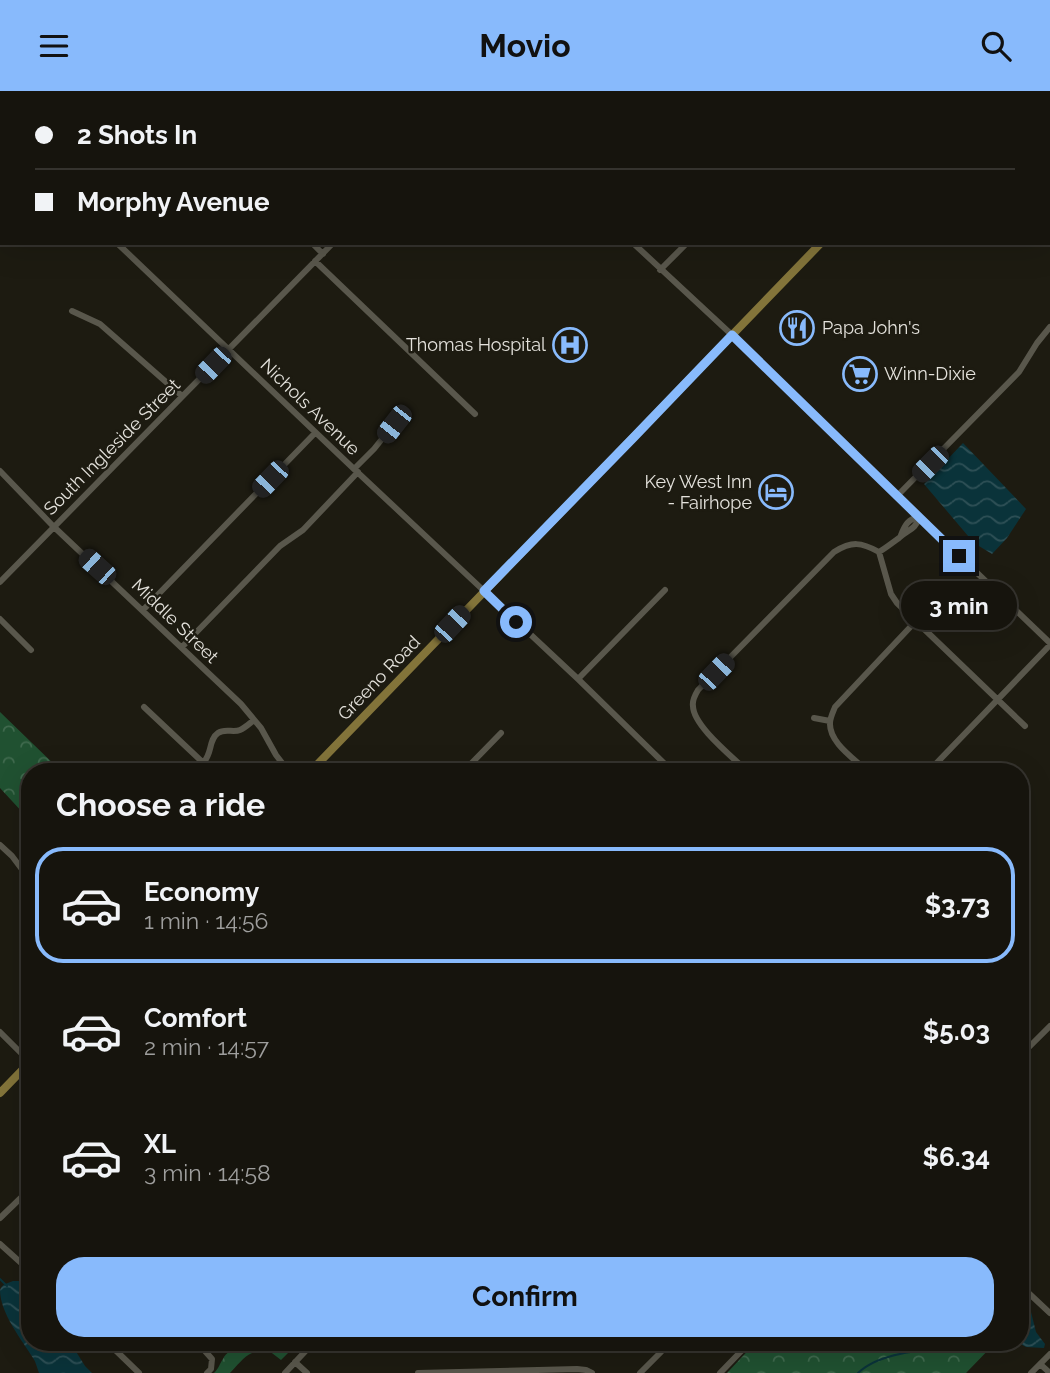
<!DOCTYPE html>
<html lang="en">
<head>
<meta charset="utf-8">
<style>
	:root { --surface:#16140d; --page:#23211b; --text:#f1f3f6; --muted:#9e9e9d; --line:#35332e; --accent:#88bafc }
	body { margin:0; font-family:Raleway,sans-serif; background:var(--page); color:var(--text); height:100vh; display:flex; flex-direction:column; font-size:26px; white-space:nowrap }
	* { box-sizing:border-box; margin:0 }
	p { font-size:23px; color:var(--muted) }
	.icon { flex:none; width:38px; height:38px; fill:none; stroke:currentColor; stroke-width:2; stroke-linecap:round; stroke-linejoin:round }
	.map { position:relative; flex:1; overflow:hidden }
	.drawer { position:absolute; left:21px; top:672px; width:1008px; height:588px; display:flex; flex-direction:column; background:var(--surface); border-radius:28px; box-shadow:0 7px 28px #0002,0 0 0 2px var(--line) }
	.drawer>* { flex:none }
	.hud { position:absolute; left:0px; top:0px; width:1050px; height:154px; box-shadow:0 7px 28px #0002,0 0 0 2px var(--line); display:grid; align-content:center; height:154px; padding:0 35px; background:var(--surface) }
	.end { position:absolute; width:32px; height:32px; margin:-16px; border:9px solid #88bafc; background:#111; box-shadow:0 0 0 4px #111 }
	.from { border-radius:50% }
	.bubble { position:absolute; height:49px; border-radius:24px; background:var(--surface); box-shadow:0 7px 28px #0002,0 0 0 2px var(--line); font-size:23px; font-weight:700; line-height:49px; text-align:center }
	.car { position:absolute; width:21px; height:42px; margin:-21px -10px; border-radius:9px; box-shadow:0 0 5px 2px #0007; background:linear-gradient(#222 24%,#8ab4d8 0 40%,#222 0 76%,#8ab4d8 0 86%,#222 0) }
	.hud b { display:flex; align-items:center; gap:24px; height:66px; font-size:26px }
	.hud b+b { border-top:2px solid var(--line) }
	.hud i { width:18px; height:18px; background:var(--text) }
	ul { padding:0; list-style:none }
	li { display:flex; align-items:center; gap:21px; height:116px; margin:0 14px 10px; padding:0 21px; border:4px solid transparent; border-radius:28px }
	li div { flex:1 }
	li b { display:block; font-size:26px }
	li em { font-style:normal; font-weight:700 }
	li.active { border-color:var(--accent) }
	li>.icon { width:63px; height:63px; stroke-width:1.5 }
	h2 { padding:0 35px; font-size:32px; line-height:84px }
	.action { display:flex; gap:14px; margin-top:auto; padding:14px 35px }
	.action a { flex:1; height:80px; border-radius:28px; background:var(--accent); color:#111; font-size:28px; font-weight:700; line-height:80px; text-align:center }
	header { display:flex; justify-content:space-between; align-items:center; height:91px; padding:0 35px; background:var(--accent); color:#111; font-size:32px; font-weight:700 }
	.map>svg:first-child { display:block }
	.forest { fill:url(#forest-crowns) }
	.water { fill:url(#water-waves) }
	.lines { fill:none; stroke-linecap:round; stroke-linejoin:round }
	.stream { stroke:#0a333a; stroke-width:2 }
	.minor { stroke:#59574c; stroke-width:6 }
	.major { stroke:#83743a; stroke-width:8 }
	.route { stroke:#88bafc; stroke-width:9 }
	.labels { text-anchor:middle; stroke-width:5; stroke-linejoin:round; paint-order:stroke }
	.poi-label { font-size:18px; fill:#e4e2dc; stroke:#1d1b11; text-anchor:start }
	.street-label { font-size:18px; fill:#e4e2dc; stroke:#1d1b11 }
</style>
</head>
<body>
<header><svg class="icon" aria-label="menu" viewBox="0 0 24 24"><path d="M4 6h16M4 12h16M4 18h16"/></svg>Movio<svg class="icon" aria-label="search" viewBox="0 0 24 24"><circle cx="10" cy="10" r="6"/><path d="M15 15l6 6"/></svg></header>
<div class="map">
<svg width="1050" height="1282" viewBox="0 0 1050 1282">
	<defs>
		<pattern id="forest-crowns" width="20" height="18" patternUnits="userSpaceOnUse" patternTransform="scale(1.75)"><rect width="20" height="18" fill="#205131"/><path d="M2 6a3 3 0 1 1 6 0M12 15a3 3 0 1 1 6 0" fill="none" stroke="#406a4e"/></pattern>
		<pattern id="water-waves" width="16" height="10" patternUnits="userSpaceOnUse" patternTransform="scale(1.75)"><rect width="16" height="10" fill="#0a333a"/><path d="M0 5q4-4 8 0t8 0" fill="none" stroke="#2e5056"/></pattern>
	</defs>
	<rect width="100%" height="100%" fill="#1d1b11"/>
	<path class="forest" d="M0,621L62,681H30V717L24,723L0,697Z
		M236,1251H299L281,1269L268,1259C260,1263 259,1259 252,1262C244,1265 236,1276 230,1282H214C219,1277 219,1274 223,1268C226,1261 234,1259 236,1251Z
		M756,1251H996L966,1282H727Z"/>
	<path class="water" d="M963,352L1026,418L1007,447L992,463L974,452L924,393Z
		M13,1190H19L30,1200V1251H70L85,1275L92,1282H39C37,1277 36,1271 33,1267C22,1249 0,1222 0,1199C2,1193 8,1192 13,1190Z
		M1029,1217L1031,1221L1036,1241L1045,1253L1044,1257L1026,1256L1017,1251H1020V1226Z"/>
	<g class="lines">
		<path class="stream" d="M0,1188L7,1195
			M858,1282C882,1259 930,1259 962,1257C976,1257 992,1257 1005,1251"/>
		<path class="minor" d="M154,0L156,2
			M474,0L476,2
			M597,0L599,2
			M746,0L747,2
			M872,0L874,2
			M988,0L990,2
			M670,2L671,0
			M833,2L834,0
			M0,41L2,43
			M1048,58L1050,60
			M117,152L354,378L578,588L673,681
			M312,152L323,163
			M633,152L732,244L814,325L1050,552
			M315,170L475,323
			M660,179L687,152
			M72,220L100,233L182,305
			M354,378L374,358L394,333
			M0,380L53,435L241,613L261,637L276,664L289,681
			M897,405L1019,281L1037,252L1050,236
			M901,444C905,434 908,428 919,426
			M879,461L891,503L897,512L1025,635
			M0,491L333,152
			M143,519L315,342
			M0,528L31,559
			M182,556L280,455L303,439L358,381
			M578,588L665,499
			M144,616L213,681
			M814,627L830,630
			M203,672C213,662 208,649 218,642C225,637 233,642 240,639C245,637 250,632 254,629
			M463,681L501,642
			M748,681C734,667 693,635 693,615C692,610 695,604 698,599L834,461C852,450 861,451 879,461C886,457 892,452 899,447C907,439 916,439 919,426
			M868,681C855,668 829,652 830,632C830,627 833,621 835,616L915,531
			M928,681L1050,554
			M0,754L12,765L30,789
			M0,941L30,971
			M1020,965L1050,935
			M0,1127L30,1098
			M0,1153L30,1180
			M1020,1194L1050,1222
			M107,1251L139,1282
			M197,1251L212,1268L211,1278L207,1282
			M295,1271L307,1282
			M1040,1273L1050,1282
			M285,1282L314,1251
			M418,1282L577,1278L586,1279L592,1282
			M640,1282L661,1261L666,1251
			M720,1282L750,1251
			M1031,1282L1050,1263"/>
		<path class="major" d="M966,2L968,0
			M310,681L821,152
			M0,1002L30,971"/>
	</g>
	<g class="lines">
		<path class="route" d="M516,531L484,500L635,345L732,244L959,465"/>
	</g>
	<defs>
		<g id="restaurant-ring" transform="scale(1.75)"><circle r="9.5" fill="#1d1b11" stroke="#88bafc" stroke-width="1.5"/><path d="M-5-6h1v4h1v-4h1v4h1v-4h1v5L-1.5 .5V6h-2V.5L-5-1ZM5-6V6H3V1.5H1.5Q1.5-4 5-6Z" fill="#88bafc"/></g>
		<g id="hospital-ring" transform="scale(1.75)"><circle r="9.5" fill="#1d1b11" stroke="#88bafc" stroke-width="1.5"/><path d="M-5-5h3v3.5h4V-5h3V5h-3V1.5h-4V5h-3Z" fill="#88bafc"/></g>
		<g id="supermarket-ring" transform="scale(1.75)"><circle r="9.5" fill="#1d1b11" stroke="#88bafc" stroke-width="1.5"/><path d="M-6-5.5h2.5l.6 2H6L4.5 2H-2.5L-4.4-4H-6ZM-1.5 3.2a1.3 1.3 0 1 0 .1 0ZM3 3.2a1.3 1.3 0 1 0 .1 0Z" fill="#88bafc"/></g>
		<g id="hotel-ring" transform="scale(1.75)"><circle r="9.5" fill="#1d1b11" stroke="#88bafc" stroke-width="1.5"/><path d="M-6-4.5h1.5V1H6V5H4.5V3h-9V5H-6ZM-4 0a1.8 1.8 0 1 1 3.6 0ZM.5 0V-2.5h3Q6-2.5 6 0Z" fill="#88bafc"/></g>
	</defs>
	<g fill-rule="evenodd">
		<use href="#restaurant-ring" x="797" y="237"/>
		<use href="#hospital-ring" x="570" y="254"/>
		<use href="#supermarket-ring" x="860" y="283"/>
		<use href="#hotel-ring" x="776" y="401"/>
	</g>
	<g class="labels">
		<g class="poi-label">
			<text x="822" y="243">Papa John's</text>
			<text x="546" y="260" text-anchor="end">Thomas Hospital</text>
			<text x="884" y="289">Winn-Dixie</text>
			<text x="752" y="397" text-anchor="end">Key West Inn<tspan x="752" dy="21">- Fairhope</tspan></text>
		</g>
		<g class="street-label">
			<text transform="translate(310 316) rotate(44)" y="6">Nichols Avenue</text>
			<text transform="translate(112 356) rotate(-45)" y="6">South Ingleside Street</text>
			<text transform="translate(175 530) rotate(44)" y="6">Middle Street</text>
			<text transform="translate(379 587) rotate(-46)" y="6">Greeno Road</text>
		</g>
	</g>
</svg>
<i class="end from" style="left:516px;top:531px"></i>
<i class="end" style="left:959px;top:465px"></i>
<div class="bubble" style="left:901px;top:490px;width:116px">3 min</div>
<i class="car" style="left:213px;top:274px;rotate:224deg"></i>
<i class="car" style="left:394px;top:333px;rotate:218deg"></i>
<i class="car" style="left:930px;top:373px;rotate:225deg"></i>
<i class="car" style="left:270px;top:388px;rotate:224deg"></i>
<i class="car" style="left:97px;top:476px;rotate:312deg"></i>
<i class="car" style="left:452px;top:533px;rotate:43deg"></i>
<i class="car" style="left:716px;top:581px;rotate:44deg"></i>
<div class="hud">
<b><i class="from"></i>2 Shots In</b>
<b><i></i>Morphy Avenue</b>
</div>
<section class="drawer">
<h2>Choose a ride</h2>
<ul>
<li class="active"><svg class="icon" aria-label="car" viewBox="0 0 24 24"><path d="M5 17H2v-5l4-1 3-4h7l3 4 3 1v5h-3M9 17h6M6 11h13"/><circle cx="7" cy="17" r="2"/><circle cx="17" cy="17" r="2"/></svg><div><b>Economy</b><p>1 min · 14:56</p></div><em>$3.73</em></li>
<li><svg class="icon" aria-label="car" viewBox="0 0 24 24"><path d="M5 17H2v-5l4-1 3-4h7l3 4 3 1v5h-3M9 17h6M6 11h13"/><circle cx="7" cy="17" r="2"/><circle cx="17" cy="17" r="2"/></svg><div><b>Comfort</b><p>2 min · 14:57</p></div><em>$5.03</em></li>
<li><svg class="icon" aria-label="car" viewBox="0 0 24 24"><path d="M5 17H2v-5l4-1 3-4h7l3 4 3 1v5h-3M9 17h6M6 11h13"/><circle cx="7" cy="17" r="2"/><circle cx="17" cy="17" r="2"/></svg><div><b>XL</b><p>3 min · 14:58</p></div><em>$6.34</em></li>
</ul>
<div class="action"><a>Confirm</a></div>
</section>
</div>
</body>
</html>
